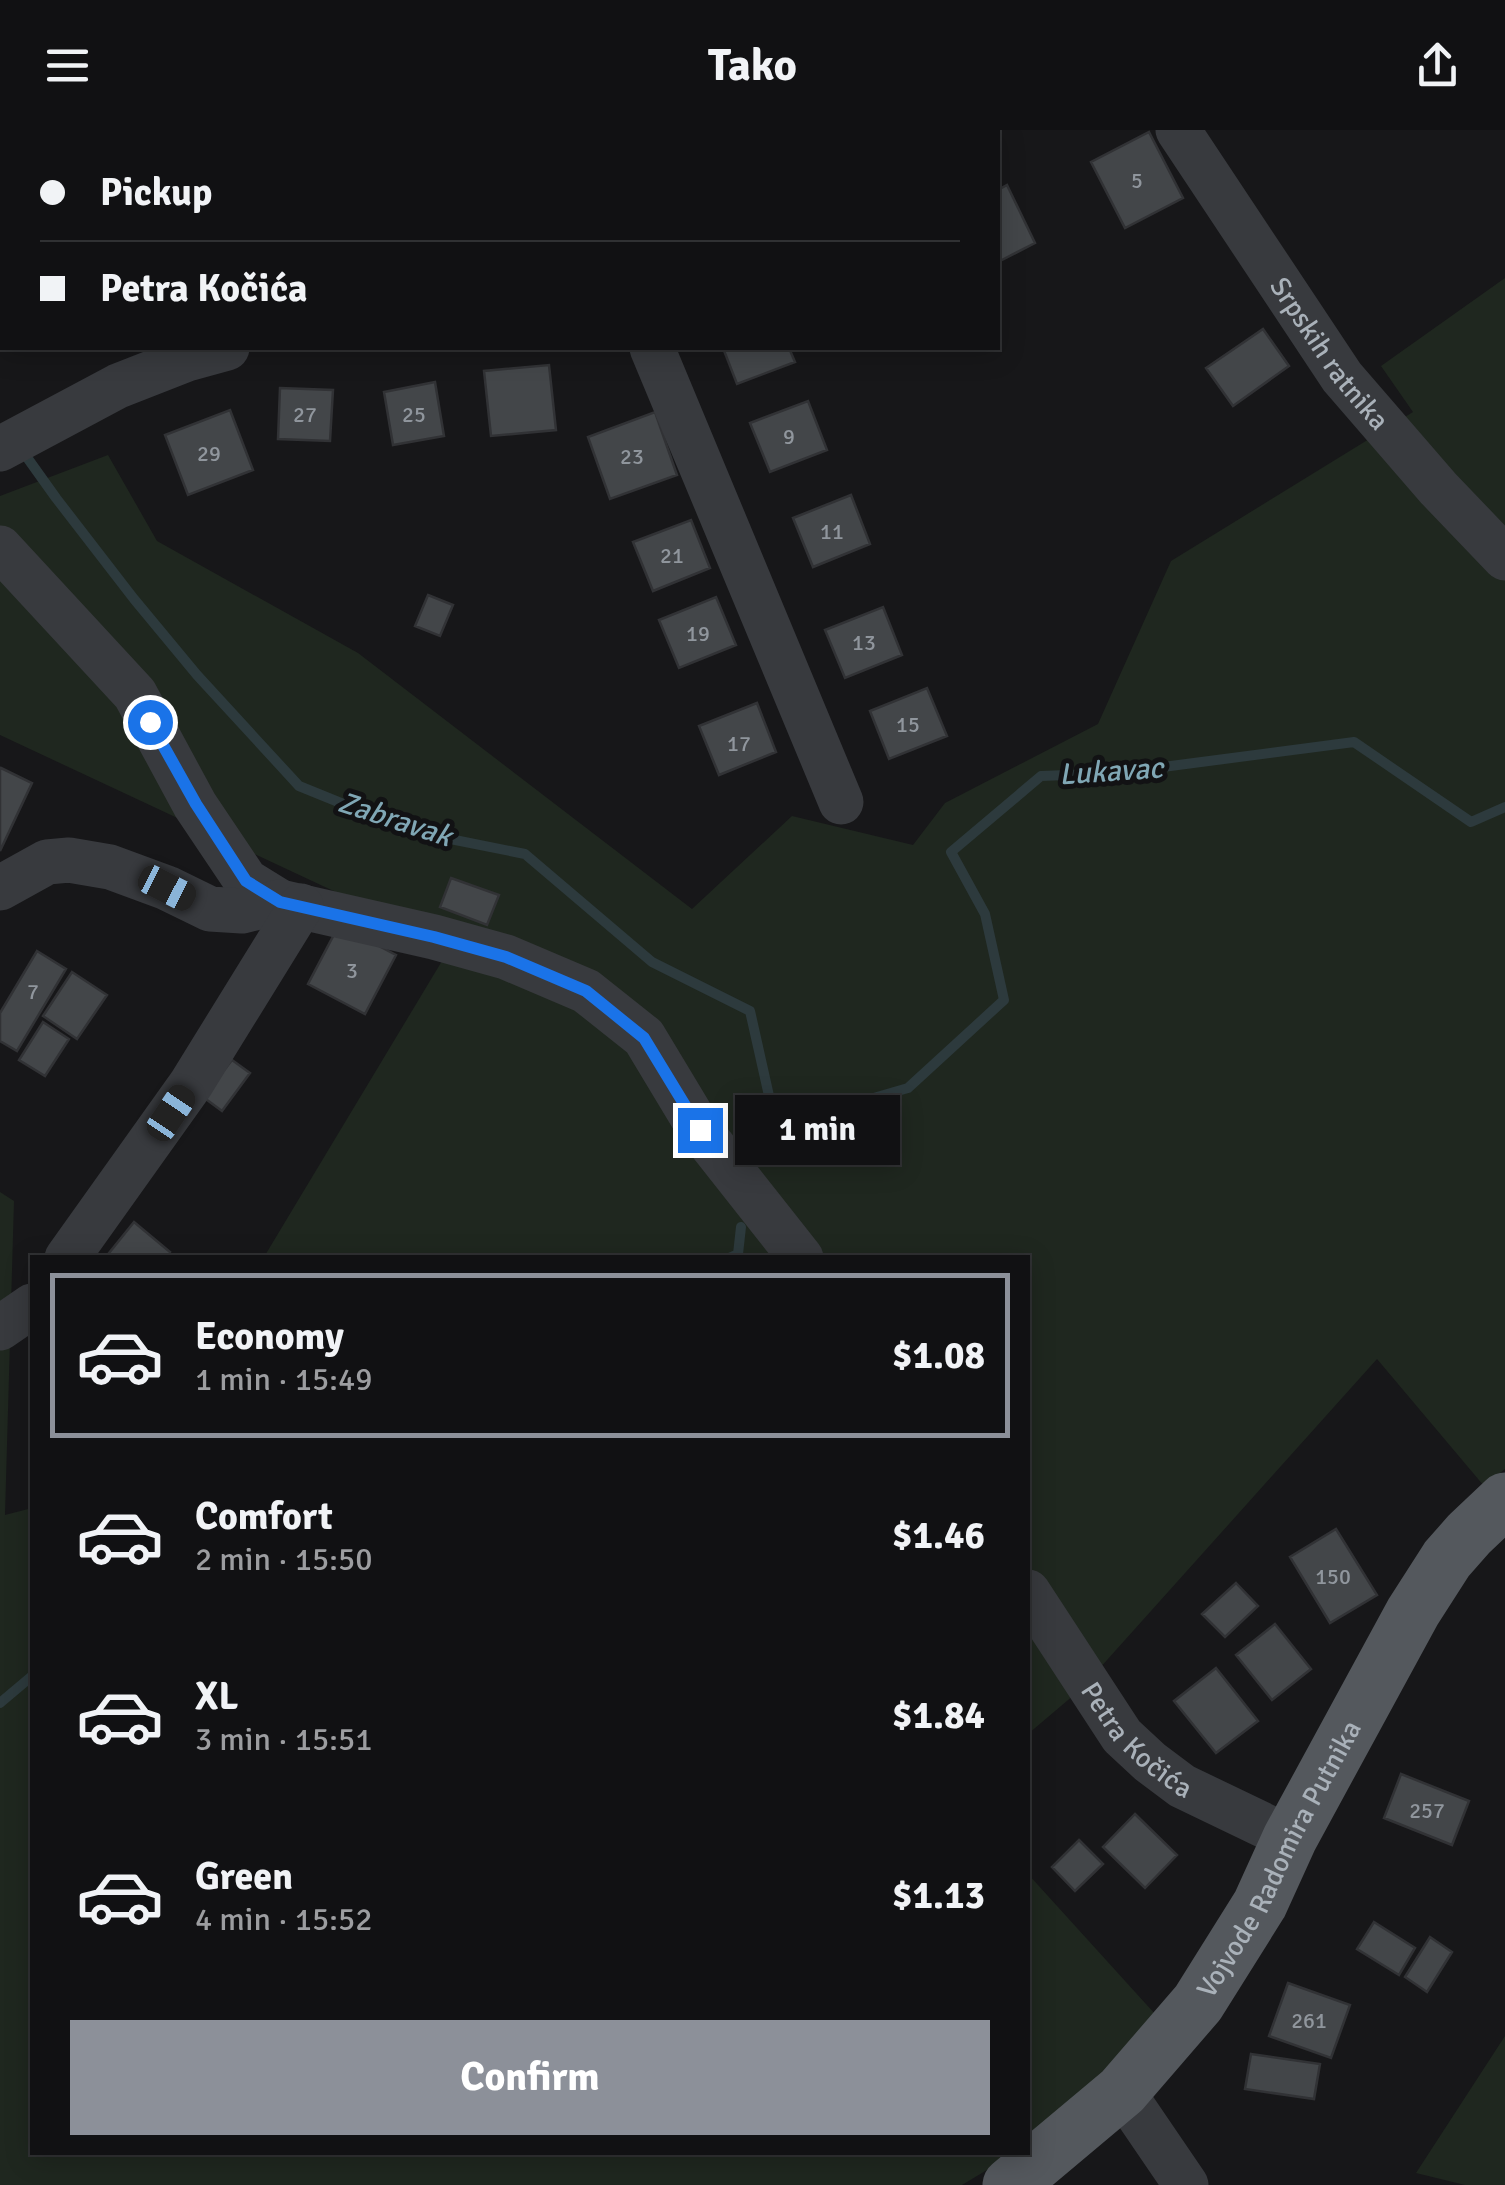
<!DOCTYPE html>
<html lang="en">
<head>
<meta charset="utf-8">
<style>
	:root { --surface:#111113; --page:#1e1f21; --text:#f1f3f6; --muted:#9c9da0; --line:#303133; --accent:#8c9099 }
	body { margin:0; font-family:Signika,sans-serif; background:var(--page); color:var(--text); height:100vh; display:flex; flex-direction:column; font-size:38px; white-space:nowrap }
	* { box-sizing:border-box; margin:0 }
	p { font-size:32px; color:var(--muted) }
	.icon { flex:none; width:55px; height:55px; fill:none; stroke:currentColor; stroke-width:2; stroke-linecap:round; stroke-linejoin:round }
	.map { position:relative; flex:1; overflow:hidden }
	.sheet { position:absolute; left:30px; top:1125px; width:1000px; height:900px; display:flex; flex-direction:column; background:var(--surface); border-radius:0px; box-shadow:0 5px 25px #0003,0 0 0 2px var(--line) }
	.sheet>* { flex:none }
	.guide { position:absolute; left:0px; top:0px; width:1000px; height:220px; box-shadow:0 5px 25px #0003,0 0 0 2px var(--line); display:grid; align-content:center; height:220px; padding:0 40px; background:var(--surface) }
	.end { position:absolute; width:45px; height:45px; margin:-22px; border:12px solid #1a73e8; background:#fff; box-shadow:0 0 0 5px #fff }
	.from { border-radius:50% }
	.bubble { position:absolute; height:70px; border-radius:0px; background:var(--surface); box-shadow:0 5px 25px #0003,0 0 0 2px var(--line); font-size:32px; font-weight:800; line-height:70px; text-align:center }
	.car { position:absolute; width:30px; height:60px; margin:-30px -15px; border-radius:12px; box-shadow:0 0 8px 2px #0007; background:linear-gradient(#222 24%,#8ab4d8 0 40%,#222 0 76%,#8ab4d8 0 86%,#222 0) }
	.guide b { display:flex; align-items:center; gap:35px; height:95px; font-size:38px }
	.guide b+b { border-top:2px solid var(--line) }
	.guide i { width:25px; height:25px; background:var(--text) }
	ul { padding:18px 0 0; list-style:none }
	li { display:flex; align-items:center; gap:30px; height:165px; margin:0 20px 15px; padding:0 20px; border:5px solid transparent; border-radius:0px }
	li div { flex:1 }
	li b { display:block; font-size:38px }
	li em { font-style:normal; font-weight:800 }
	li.active { border-color:var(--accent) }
	li>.icon { width:90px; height:90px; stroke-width:1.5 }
	.action { display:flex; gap:20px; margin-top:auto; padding:20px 40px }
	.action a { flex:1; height:115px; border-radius:0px; background:var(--accent); color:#fff; font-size:40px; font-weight:800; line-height:115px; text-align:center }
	header { display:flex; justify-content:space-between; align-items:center; height:130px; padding:0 40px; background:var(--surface); font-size:45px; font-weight:800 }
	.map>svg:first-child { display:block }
	.green { fill:#1f271f }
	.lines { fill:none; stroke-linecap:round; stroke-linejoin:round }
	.stream { stroke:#2d3a3d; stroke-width:10 }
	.building { fill:#434649; stroke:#313235; stroke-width:2.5 }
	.path { stroke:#3e4245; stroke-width:6; stroke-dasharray:5 8; stroke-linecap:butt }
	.minor { stroke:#383a3e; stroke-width:45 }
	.major { stroke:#54585d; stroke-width:55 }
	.route { stroke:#1a73e8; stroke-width:12 }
	.labels { text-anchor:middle; stroke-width:10; stroke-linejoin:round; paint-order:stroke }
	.number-label { font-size:22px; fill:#90969d }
	.street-label { font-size:28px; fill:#a9b1b9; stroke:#121214 }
	.water-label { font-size:30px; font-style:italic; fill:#80a7b5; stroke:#121214 }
</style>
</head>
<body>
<header><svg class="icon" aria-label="menu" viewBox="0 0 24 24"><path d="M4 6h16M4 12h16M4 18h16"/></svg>Tako<svg class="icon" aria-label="share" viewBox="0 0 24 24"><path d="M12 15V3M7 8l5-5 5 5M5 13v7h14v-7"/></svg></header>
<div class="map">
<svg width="1505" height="2055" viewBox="0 0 1505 2055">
	<rect width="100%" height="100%" fill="#171719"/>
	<path class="green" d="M1505,148V1339L1484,1356L1377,1229L1081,1559L1028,1604V1128L264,1127L451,816L0,605V366L108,325L157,411L358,523L692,779L792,686L913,715L945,673L1098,594L1171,431L1413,282L1381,236Z
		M0,1062L14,1071L5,1385L32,1378V2022L1015,2023L962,2055H0Z
		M1028,1744L1165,1895L1028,2015Z
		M1505,1906V2055H1465L1416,2043Z"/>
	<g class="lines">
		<path class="stream" d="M26,326L56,368L134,469L197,545L299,656L410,701L525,724L652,832L750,881L776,997
			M750,1027L753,1003L908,958L1004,870L985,784L951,722L1041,646L1117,643L1354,612L1471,692L1505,677
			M729,1128L738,1124L741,1097
			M0,1573L32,1546"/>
	</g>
	<path class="building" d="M1149,2L1183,68L1125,98L1091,32Z
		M1007,55L1035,113L998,132V60Z
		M1263,199L1289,236L1233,276L1206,238Z
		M723,218H789L795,232L737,254Z
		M549,235L556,300L491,306L484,241Z
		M435,252L444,306L393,315L384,262Z
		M280,258L333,260L330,311L278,309Z
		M808,271L827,320L770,342L750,293Z
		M230,280L253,340L188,365L165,305Z
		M655,282L677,345L610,369L588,307Z
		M851,365L870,414L813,437L793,388Z
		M691,390L710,438L653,461L633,412Z
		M428,465L453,475L440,506L415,496Z
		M716,467L736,515L679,538L659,490Z
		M883,477L902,525L845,548L825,500Z
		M927,558L947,606L889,629L870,581Z
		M757,573L776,622L719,645L699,596Z
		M1,638L32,653L0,721V640Z
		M451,748L499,765L487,795L440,777Z
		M339,795L396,825L365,884L308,854Z
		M37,821L66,839L17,921L0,911V883Z
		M72,842L107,865L77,909L43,886Z
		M43,892L69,909L45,946L19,930Z
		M232,930L250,943L222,981L203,967Z
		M134,1092L170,1122L166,1128H105Z
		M1336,1399L1377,1465L1330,1493L1290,1427Z
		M1236,1453L1258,1476L1225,1507L1202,1484Z
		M1275,1494L1311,1539L1272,1570L1236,1525Z
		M1216,1538L1258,1591L1216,1623L1174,1571Z
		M1401,1644L1469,1671L1452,1715L1384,1688Z
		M1135,1684L1177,1725L1145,1758L1103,1717Z
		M1079,1710L1103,1734L1075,1761L1052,1737Z
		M1374,1792L1415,1818L1399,1845L1357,1819Z
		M1430,1807L1452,1822L1427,1862L1405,1847Z
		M1288,1853L1350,1875L1331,1928L1269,1906Z
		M1251,1924L1320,1934L1314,1969L1245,1959Z"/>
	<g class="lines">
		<path class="path" d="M758,2L759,0"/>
		<g class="minor">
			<path id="s1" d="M1178,0L1342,247L1438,358L1505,428"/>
			<path d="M942,2L948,0"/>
			<path d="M652,218L841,672"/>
			<path d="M0,319L118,256L187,229L227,218"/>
			<path d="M0,418L135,564L195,675L246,751L280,772"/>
			<path d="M0,758L47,732L69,730L110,737L167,758L210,779L242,781L280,772L434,807L506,827L586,861L644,907L700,1000L801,1128"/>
			<path d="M67,1128L191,954L301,776"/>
			<path d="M0,1198L32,1176"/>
			<path id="s2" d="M1028,1462L1122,1606L1150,1632L1182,1656L1290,1708"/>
			<path d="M1122,1961L1186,2055"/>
		</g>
		<path class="major" id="s3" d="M1010,2055L1122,1961L1198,1873L1260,1774L1290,1708L1413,1482L1447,1429L1469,1404L1505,1370"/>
	</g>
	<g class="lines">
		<path class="route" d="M150,592L196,674L246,751L280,772L434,807L506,827L586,861L644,908L700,1000"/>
	</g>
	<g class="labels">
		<g class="number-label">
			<text x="1137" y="58">5</text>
			<text x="305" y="292">27</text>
			<text x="414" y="292">25</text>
			<text x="789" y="314">9</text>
			<text x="209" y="331">29</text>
			<text x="632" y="334">23</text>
			<text x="832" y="409">11</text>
			<text x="672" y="433">21</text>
			<text x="698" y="511">19</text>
			<text x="864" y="520">13</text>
			<text x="908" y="602">15</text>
			<text x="739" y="621">17</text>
			<text x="352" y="848">3</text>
			<text x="33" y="869">7</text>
			<text x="1333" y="1454">150</text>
			<text x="1427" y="1688">257</text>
			<text x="1309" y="1898">261</text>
		</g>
		<g class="street-label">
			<text dy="10" stroke="none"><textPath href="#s1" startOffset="270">Srpskih ratnika</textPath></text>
			<text dy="10" stroke="none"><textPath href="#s2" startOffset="185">Petra Kočića</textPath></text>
			<text dy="10" stroke="none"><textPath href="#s3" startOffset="428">Vojvode Radomira Putnika</textPath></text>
		</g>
		<g class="water-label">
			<text transform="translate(1111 641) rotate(-4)" y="10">Lukavac</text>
			<text transform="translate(395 689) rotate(18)" y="10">Zabravak</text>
		</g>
	</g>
</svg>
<i class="end from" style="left:150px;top:592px"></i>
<i class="end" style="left:700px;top:1000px"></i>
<div class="bubble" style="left:735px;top:965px;width:165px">1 min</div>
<i class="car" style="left:167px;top:758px;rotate:117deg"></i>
<i class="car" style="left:171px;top:983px;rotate:34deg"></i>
<div class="guide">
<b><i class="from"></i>Pickup</b>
<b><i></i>Petra Kočića</b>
</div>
<section class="sheet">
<ul>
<li class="active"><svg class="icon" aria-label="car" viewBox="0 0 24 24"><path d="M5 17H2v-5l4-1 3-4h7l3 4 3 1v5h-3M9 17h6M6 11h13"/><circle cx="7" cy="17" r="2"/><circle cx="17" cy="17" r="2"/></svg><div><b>Economy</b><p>1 min · 15:49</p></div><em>$1.08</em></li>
<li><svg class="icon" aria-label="car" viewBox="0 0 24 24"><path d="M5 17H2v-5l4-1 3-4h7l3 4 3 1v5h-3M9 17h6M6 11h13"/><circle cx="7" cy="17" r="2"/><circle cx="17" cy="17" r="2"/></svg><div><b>Comfort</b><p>2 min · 15:50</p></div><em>$1.46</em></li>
<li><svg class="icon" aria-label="car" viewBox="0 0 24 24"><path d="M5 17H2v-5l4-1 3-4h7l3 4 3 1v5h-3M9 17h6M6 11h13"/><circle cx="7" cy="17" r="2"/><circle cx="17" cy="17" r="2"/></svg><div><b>XL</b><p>3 min · 15:51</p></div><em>$1.84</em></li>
<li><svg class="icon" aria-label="car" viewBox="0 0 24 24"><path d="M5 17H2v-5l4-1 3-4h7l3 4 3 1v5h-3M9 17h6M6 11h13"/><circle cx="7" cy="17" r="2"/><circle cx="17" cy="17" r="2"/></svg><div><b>Green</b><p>4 min · 15:52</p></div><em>$1.13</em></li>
</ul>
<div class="action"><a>Confirm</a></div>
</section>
</div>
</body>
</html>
